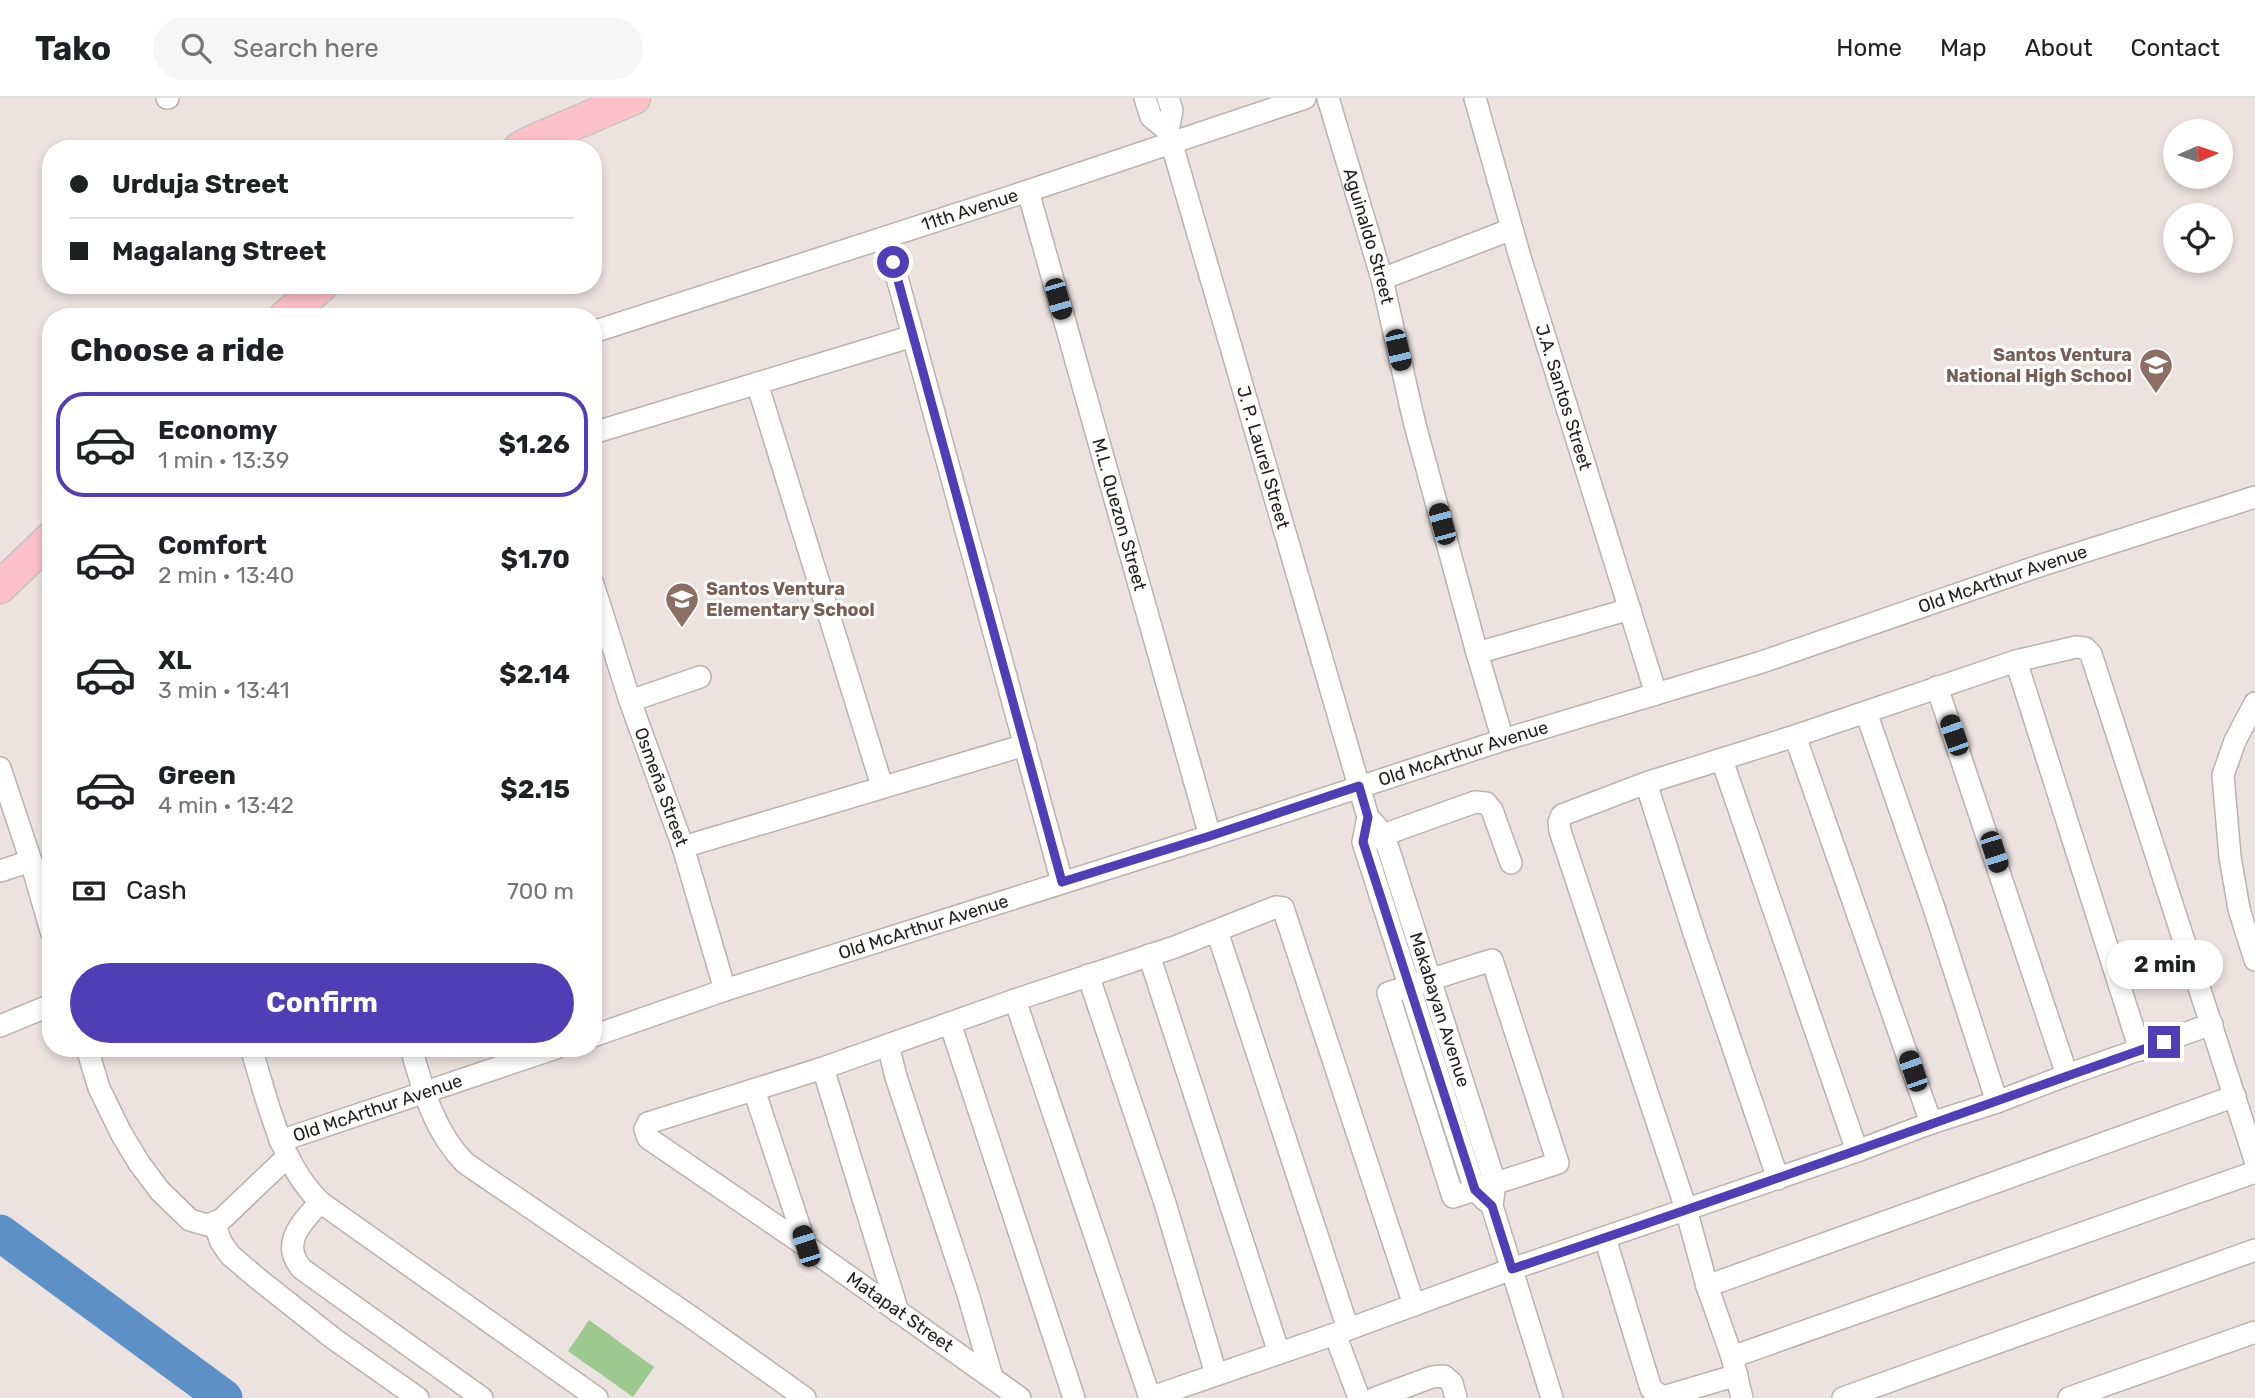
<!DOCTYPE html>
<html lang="en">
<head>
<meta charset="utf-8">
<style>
	:root { --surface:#fff; --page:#f6f6f6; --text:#202124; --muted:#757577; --line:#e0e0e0; --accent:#4f3eb5 }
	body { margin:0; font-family:Rubik,sans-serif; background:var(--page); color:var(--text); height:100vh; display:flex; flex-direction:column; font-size:26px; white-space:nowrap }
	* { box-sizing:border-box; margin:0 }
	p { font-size:23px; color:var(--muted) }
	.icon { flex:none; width:38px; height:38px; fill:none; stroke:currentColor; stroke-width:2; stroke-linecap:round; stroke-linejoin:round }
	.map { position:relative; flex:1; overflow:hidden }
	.drawer { position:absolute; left:42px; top:210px; width:560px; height:749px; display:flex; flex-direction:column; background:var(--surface); border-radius:28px; box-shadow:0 4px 10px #0003 }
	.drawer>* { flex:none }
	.banner { position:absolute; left:42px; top:42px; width:560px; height:154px; border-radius:28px; box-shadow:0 4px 10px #0003; display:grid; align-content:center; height:154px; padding:0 28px; background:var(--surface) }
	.needle { width:46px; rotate:87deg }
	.tools { position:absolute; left:2163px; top:21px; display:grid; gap:14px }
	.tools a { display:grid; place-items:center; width:70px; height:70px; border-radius:50%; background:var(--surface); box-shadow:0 4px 10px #0003; font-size:35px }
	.end { position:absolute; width:32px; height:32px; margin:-16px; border:9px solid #4f3eb5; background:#fff; box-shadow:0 0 0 4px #fff }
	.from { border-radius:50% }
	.bubble { position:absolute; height:49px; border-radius:24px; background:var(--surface); box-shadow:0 4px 10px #0003; font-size:23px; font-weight:700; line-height:49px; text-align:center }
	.car { position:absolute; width:21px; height:42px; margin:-21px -10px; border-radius:9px; box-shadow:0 0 5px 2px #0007; background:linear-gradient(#222 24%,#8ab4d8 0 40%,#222 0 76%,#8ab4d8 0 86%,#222 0) }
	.banner b { display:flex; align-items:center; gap:24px; height:66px; font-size:26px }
	.banner b+b { border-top:2px solid var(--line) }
	.banner i { width:18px; height:18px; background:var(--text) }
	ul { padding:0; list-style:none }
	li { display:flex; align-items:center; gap:21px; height:105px; margin:0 14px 10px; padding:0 14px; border:4px solid transparent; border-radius:28px }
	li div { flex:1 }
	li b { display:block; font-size:26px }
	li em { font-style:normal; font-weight:700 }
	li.on { border-color:var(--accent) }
	li>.icon { width:63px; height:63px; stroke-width:1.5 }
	h2 { padding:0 28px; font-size:32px; line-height:84px }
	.pay { display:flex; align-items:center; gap:18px; height:77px; padding:0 28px; font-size:26px }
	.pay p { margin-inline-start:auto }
	.button { display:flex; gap:14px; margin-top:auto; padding:14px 28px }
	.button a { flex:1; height:80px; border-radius:42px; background:var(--accent); color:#fff; font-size:28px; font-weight:700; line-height:80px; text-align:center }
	header { display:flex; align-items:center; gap:42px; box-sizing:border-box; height:98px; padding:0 35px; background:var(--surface); border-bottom:2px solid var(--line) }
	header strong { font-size:33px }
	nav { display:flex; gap:38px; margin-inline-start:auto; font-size:24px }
	.search { width:490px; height:63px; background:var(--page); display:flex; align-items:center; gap:18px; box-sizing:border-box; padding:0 24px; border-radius:38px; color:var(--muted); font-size:26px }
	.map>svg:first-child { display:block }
	.garden { fill:#9cc98f }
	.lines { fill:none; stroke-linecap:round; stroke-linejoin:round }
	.river { stroke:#5c90c7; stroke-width:37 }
	.minor-casing { stroke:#bab2af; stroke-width:24 }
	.highway-casing { stroke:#c5c4c4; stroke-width:35 }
	.minor { stroke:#fff; stroke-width:21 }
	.highway { stroke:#fcc0c9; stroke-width:32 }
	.route { stroke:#4f3eb5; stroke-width:9 }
	.labels { text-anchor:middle; stroke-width:6; stroke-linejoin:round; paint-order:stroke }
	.street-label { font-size:18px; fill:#211e1d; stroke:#fff }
	.education-label { font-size:18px; font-weight:bold; fill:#785e54; stroke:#fff; text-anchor:end }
</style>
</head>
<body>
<header>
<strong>Tako</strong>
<div class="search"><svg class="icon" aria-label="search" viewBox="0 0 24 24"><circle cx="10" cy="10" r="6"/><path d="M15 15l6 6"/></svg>Search here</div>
<nav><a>Home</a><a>Map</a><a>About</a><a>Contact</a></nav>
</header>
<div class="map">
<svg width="2255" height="1300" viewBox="0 0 2255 1300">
	<rect width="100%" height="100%" fill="#ece3e0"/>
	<path class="garden" d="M589,1222L654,1269L633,1299L568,1253Z"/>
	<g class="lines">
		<path class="river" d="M0,1135L224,1300"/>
		<g class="minor-casing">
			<g id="minor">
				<path d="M167,0H168"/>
				<path d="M1145,0L1151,19L1168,33"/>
				<path id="s1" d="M1168,0L1172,12L1168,33L1368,719L1384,737L1495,1085L1492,1108L1552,1300"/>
				<path id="s2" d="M1328,0L1382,181L1414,323L1477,555L1503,642"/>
				<path id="s3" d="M1475,0L1520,159L1656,596"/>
				<path id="s4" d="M1028,93L1210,738"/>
				<path d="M886,139L1062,784"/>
				<path d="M1382,181L1512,131"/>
				<path id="s5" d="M593,234L1028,93L1305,0"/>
				<path d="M757,285L882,688"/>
				<path d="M593,335L913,238"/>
				<path id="s6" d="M593,486L630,603L683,749L725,892"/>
				<path d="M1477,555L1630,511"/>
				<path d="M2016,563L2140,952"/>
				<path d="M1937,589L2067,977"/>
				<path d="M630,603L700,579"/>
				<path d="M2255,605L2235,643L2223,677L2230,759L2239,811L2255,862"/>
				<path d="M1866,614L1934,810L1997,1004"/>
				<path d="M1795,638L1931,1025"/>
				<path d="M1722,662L1857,1053"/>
				<path d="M0,670L31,763L51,833"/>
				<path d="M1646,685L1694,835L1778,1081"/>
				<path d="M1368,719L1363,744L1475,1092L1485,1102"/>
				<path d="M1372,741L1475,704L1486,705L1492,712L1511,765"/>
				<path d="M683,749L1025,647"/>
				<path d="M0,773L31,763"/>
				<path d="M1217,833L1348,1231"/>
				<path d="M1149,857L1279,1255"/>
				<path d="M1492,862L1558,1065L1453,1099L1388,895Z"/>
				<path d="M1088,877L1165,1105L1216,1276"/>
				<path d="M1015,902L1150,1300"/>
				<path d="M950,925L1074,1300"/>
				<path d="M0,928L51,907"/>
				<path id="s7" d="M593,938L725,892L1210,738L1503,642L1762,564L2039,468L2255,399"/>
				<path d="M888,947L896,979L968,1196L992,1279"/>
				<path d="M87,950L99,990L121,1035L139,1065L160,1093L190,1122L207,1127L221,1122L287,1059"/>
				<path d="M251,950C268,1004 279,1063 320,1104L597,1300"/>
				<path d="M411,950C423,992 434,1033 465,1065L694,1221L805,1300"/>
				<path d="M823,970L898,1214"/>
				<path d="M754,992L806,1148"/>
				<path id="s8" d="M280,1043L556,950"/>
				<path d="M320,1104C303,1124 279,1145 302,1171L482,1300"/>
				<path d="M214,1125L221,1144L230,1157L257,1180L334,1241L418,1300"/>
				<path d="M1605,1140L1651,1291L1663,1299L1737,1277"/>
				<path d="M1707,1188L2235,998"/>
				<path d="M1335,1236L1359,1300"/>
				<path d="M1732,1259L2255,1074"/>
				<path d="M1020,1300L806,1148L648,1040L645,1031L648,1025L823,970L1015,902L1175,849L1276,809L1283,810L1414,1207"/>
				<path d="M1149,1300L1335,1236L1512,1171L1857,1053L1931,1025L1997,1004L2067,977L2212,926"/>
				<path d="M1375,1300L1432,1279L1444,1278L1452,1285L1456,1300"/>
				<path d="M1742,1300L1732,1259L1707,1188L1686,1111L1560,733L1559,724L1562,717L1646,685L1795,638L2016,563L2076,549L2085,550L2091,556L2255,1062"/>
				<path d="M1843,1300L2255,1152"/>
				<path d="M2069,1300L2255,1234"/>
			</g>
		</g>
		<g class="highway-casing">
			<path id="highway" d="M519,51L529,45L634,0
				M285,219L322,187
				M0,489L51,440"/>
		</g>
		<use href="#minor" class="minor"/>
		<use href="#highway" class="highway"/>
	</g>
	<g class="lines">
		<path class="route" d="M893,164L1062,784L1210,738L1359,688L1368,719L1363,744L1475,1092L1492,1108L1512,1171C1730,1099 1947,1020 2164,944"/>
	</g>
	<defs>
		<g id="school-pin" transform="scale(1.75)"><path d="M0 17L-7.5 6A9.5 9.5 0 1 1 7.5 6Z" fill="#8d6e63" stroke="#fff"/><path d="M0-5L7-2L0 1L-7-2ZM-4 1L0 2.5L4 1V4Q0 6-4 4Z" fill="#fff"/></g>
	</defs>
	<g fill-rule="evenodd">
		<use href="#school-pin" x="2156" y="267"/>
		<use href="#school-pin" x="682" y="501"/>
	</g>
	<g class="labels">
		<g class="street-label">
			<text dy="6" stroke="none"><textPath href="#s5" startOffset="396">11th Avenue</textPath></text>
			<text dy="6" stroke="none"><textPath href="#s2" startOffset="144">Aguinaldo Street</textPath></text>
			<text dy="6" stroke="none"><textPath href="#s3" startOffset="312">J.A. Santos Street</textPath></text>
			<text dy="6" stroke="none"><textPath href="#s1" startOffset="374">J. P. Laurel Street</textPath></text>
			<text dy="6" stroke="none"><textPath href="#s4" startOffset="336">M.L. Quezon Street</textPath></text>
			<text dy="6" stroke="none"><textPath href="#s7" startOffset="1482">Old McArthur Avenue</textPath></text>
			<text dy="6" stroke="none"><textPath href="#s7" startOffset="915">Old McArthur Avenue</textPath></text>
			<text dy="6" stroke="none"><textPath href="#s6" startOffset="214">Osmeña Street</textPath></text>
			<text dy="6" stroke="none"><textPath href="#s7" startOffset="348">Old McArthur Avenue</textPath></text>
			<text dy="6" stroke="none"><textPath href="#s1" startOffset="956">Makabayan Avenue</textPath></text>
			<text dy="6" stroke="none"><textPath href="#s8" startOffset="103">Old McArthur Avenue</textPath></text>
			<text transform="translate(900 1214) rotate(35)" y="6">Matapat Street</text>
		</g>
		<g class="education-label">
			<text x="2132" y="263">Santos Ventura<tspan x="2132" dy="21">National High School</tspan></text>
			<text x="706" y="497" text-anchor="start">Santos Ventura<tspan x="706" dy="21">Elementary School</tspan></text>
		</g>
	</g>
</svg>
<div class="tools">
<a><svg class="needle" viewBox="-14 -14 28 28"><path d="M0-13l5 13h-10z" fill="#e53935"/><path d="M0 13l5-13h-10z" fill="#757577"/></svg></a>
<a><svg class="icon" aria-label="locate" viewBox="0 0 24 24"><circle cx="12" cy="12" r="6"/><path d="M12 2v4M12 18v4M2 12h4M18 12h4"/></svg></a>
</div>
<i class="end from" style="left:893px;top:164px"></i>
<i class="end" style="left:2164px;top:944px"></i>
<div class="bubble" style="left:2107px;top:842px;width:116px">2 min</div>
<i class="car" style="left:1058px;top:201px;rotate:164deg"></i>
<i class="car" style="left:1398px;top:252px;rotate:167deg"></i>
<i class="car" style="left:1442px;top:426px;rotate:345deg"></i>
<i class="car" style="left:1954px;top:637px;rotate:341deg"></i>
<i class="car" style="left:1994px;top:754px;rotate:162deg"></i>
<i class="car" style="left:1913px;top:973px;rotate:341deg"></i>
<i class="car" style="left:806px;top:1148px;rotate:342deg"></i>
<div class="banner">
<b><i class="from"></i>Urduja Street</b>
<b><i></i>Magalang Street</b>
</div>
<section class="drawer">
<h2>Choose a ride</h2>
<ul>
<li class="on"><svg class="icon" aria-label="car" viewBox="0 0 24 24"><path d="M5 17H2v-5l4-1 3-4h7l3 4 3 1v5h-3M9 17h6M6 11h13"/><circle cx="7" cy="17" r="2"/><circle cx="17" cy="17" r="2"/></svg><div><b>Economy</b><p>1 min · 13:39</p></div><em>$1.26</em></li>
<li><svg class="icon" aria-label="car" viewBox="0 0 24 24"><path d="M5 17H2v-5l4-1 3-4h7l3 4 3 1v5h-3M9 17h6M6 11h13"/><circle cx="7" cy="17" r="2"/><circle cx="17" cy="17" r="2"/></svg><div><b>Comfort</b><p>2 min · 13:40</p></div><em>$1.70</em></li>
<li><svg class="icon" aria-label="car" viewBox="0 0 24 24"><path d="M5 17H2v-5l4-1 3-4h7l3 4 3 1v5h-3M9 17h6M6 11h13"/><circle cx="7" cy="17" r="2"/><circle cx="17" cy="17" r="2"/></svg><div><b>XL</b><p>3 min · 13:41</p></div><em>$2.14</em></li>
<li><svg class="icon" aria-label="car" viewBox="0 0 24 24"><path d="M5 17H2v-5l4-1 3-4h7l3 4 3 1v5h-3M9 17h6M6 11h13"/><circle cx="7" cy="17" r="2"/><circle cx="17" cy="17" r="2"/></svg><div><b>Green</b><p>4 min · 13:42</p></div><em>$2.15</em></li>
</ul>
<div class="pay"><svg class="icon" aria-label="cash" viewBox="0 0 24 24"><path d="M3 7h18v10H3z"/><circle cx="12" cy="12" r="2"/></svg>Cash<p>700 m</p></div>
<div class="button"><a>Confirm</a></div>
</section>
</div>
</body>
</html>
